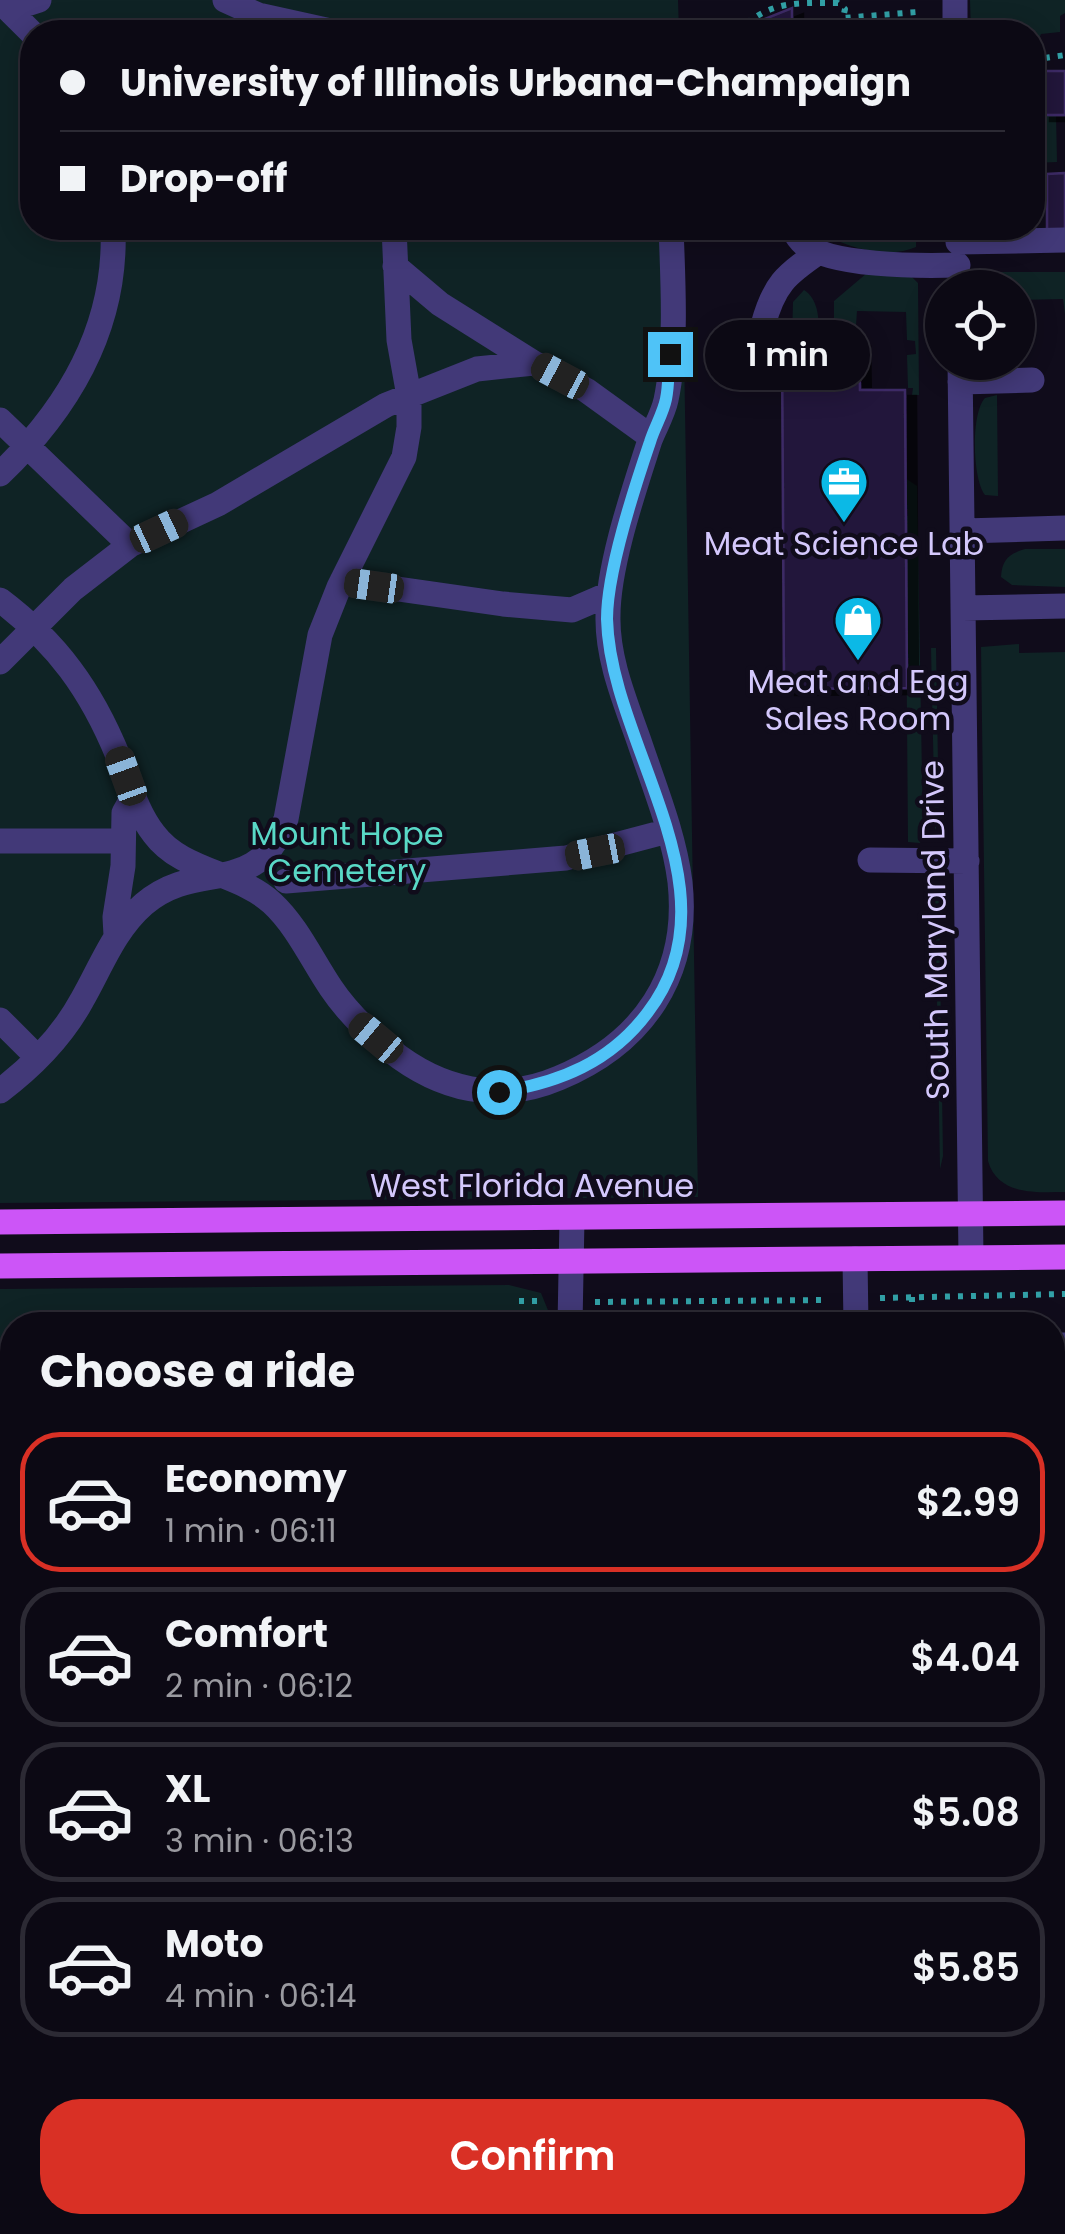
<!DOCTYPE html>
<html lang="en">
<head>
<meta charset="utf-8">
<style>
	:root { --surface:#0c0914; --page:#15121d; --text:#f1f3f6; --muted:#9a9aa0; --line:#2c2a34; --accent:#d93025 }
	body { margin:0; font-family:Poppins,sans-serif; background:var(--page); color:var(--text); height:100vh; display:flex; flex-direction:column; font-size:38px; white-space:nowrap }
	* { box-sizing:border-box; margin:0 }
	p { font-size:32px; color:var(--muted) }
	.icon { flex:none; width:55px; height:55px; fill:none; stroke:currentColor; stroke-width:2; stroke-linecap:round; stroke-linejoin:round }
	.map { position:relative; flex:1; overflow:hidden }
	.side { position:absolute; left:0px; top:1312px; width:1065px; height:922px; display:flex; flex-direction:column; background:var(--surface); border-radius:40px 40px 0 0; box-shadow:0 5px 25px #0003,0 0 0 2px var(--line) }
	.side>* { flex:none }
	.hud { position:absolute; left:20px; top:20px; width:1025px; height:220px; border-radius:40px; box-shadow:0 5px 25px #0003,0 0 0 2px var(--line); display:grid; align-content:center; height:220px; padding:0 40px; background:var(--surface) }
	.tools { position:absolute; left:925px; top:270px; display:grid; gap:20px }
	.tools a { display:grid; place-items:center; width:110px; height:110px; border-radius:50%; background:var(--surface); box-shadow:0 5px 25px #0003,0 0 0 2px var(--line); font-size:50px }
	.end { position:absolute; width:45px; height:45px; margin:-22px; border:12px solid #4fc3f7; background:#111; box-shadow:0 0 0 5px #111 }
	.from { border-radius:50% }
	.bubble { position:absolute; height:70px; border-radius:35px; background:var(--surface); box-shadow:0 5px 25px #0003,0 0 0 2px var(--line); font-size:32px; font-weight:600; line-height:70px; text-align:center }
	.car { position:absolute; width:30px; height:60px; margin:-30px -15px; border-radius:12px; box-shadow:0 0 8px 2px #0007; background:linear-gradient(#222 24%,#8ab4d8 0 40%,#222 0 76%,#8ab4d8 0 86%,#222 0) }
	.hud b { display:flex; align-items:center; gap:35px; height:95px; font-size:38px }
	.hud b+b { border-top:2px solid var(--line) }
	.hud i { width:25px; height:25px; background:var(--text) }
	ul { padding:0; list-style:none }
	li { display:flex; align-items:center; gap:30px; height:140px; margin:0 20px 15px; padding:0 20px; border:5px solid var(--line); border-radius:40px }
	li div { flex:1 }
	li b { display:block; font-size:38px }
	li em { font-style:normal; font-weight:600 }
	li.selected { border-color:var(--accent) }
	li>.icon { width:90px; height:90px; stroke-width:1.5 }
	h2 { padding:0 40px; font-size:45px; line-height:120px }
	.action { display:flex; gap:20px; margin-top:auto; padding:20px 40px }
	.action a { flex:1; height:115px; border-radius:40px; background:var(--accent); color:#fff; font-size:40px; font-weight:600; line-height:115px; text-align:center }
	.map>svg:first-child { display:block }
	.green { fill:#0f2325 }
	.building { fill:#23193b; stroke:#3e2c66; stroke-width:2.5; filter:url(#shadow) }
	.lines { fill:none; stroke-linecap:round; stroke-linejoin:round }
	.path { stroke:#32a1a7; stroke-width:6; stroke-dasharray:5 8; stroke-linecap:butt }
	.minor { stroke:#423978; stroke-width:25 }
	.major { stroke:#cc55f7; stroke-width:25 }
	.route { stroke:#4fc3f7; stroke-width:12 }
	.labels { text-anchor:middle; stroke-width:9; stroke-linejoin:round; paint-order:stroke }
	.poi-label { font-size:32px; fill:#d4c8fc; stroke:#100c1b }
	.park-label { font-size:32px; fill:#59d8c6; stroke:#100c1b }
	.street-label { font-size:32px; fill:#d4c8fc; stroke:#100c1b }
</style>
</head>
<body>
<div class="map">
<svg width="1065" height="2234" viewBox="0 0 1065 2234">
	<defs>
		<filter id="shadow"><feDropShadow dx="11" dy="6" stdDeviation="0" flood-color="#0009"/></filter>
	</defs>
	<rect width="100%" height="100%" fill="#100c1b"/>
	<path class="green" d="M0,0H678L679,32H32V228H682L698,1197L0,1203Z
		M970,0H1065V13L1060,16V32L1041,34L1037,43H1033L1032,32H971Z
		M836,21H913V32H836Z
		M1032,108H1039L1040,115H1056L1057,162L1033,163Z
		M817,228H916V247C888,260 839,247 817,228Z
		M979,272H1065V314L1063,299L1018,300V288L975,287V274Z
		M867,273L911,276L918,283L919,395H912L913,388H908L907,355L916,354L915,341L907,340L906,312L857,311L855,340H834V301Z
		M804,290C820,300 819,323 819,340H792L793,302Z
		M997,395L998,496L985,495C972,478 971,413 985,398Z
		M905,478L917,486L923,834L920,843L908,842Z
		M1025,549H1065V587L1012,585L1001,577C1002,560 1008,554 1025,549Z
		M1019,644V653L1065,652V1192C1037,1192 998,1196 988,1161L981,647Z
		M931,648H936L939,821L935,830Z
		M935,885L939,898L943,1156L940,1169Z
		M509,1285L541,1293L554,1325H12V2222H546V2234H0V1289Z
		M1053,1950H1065V2234H596V2222H1052Z"/>
	<path class="building" d="M792,8V22L829,21V32H762V20Z
		M1039,71H1065V115H1039Z
		M1065,173V230H1047V174Z
		M782,340H859L860,390H905L907,688L784,689Z
		M0,1789H12V1830H0Z"/>
	<g class="lines">
		<path class="path" d="M737,32C770,0 795,3 838,3L845,9L843,18L917,12
			M1032,60L1065,55
			M912,1297V1325
			M880,1298L1065,1294
			M519,1301H543
			M595,1302L828,1300"/>
		<path class="minor" d="M225,0L258,15L335,32
			M955,0V32
			M0,1L32,33
			M11,9L39,0
			M792,228C795,232 797,237 801,241C824,267 924,266 958,265
			M958,242L1065,240
			M395,266L440,304L534,363
			M763,325C774,285 785,275 819,252
			M960,362L971,1257
			M960,382L1032,380
			M0,420L130,545
			M0,474C70,407 117,327 113,228
			M963,531L1065,528
			M342,581L503,604L572,610L609,594
			M0,600C57,643 91,690 118,756C129,782 136,811 154,834C182,872 239,872 272,903C297,926 312,960 331,988C347,1012 368,1032 390,1050C440,1090 498,1104 559,1078C643,1043 690,975 680,882C674,834 654,786 639,741C625,701 607,659 608,616C608,565 634,490 650,440C655,427 663,414 666,400C677,348 673,281 671,228
			M963,608L1065,606
			M0,662L73,589L130,545L218,504L386,405L477,369L534,363L586,390L651,437
			M0,841H123
			M870,860L967,861
			M286,881L566,858L668,831
			M116,935L115,917L123,866L124,813L133,797
			M0,1020L38,1058
			M0,1091C33,1066 62,1037 82,1000C101,967 114,930 144,904C200,857 255,901 286,819L320,635L339,587L404,457L409,427V396L399,340L394,228
			M855,1259L856,1325
			M570,1325L572,1219
			M1052,1345H1065
			M0,1897L12,1894
			M1052,1909H1065
			M0,2038H12
			M562,2234V2222"/>
		<path class="major" d="M0,1222L1065,1213
			M0,1266L1065,1257"/>
	</g>
	<g class="lines">
		<path class="route" d="M499,1092C559,1083 611,1062 648,1012C741,890 610,746 607,619C607,571 634,489 650,442C654,428 663,414 666,399C669,385 668,369 670,354"/>
	</g>
	<defs>
		<g id="office-pin" transform="scale(2.5)"><path d="M0 17L-7.5 6A9.5 9.5 0 1 1 7.5 6Z" fill="#0bb9e6" stroke="#100c1b"/><path d="M-6-3h4V-5.5h4V-3h4V5H-6ZM-1-4.5V-3h2v-1.5ZM-6 0V1H6V0Z" fill="#fff"/></g>
		<g id="shop-pin" transform="scale(2.5)"><path d="M0 17L-7.5 6A9.5 9.5 0 1 1 7.5 6Z" fill="#0bb9e6" stroke="#100c1b"/><path d="M-5-2.5h2.3a2.7 3.5 0 0 1 5.4 0H5L5.5 6h-11ZM-1.5-2.5h3a1.5 2.3 0 0 0-3 0Z" fill="#fff"/></g>
	</defs>
	<g fill-rule="evenodd">
		<use href="#office-pin" x="844" y="482"/>
		<use href="#shop-pin" x="858" y="620"/>
	</g>
	<g class="labels">
		<g class="poi-label">
			<text x="844" y="555">Meat Science Lab</text>
			<text x="858" y="693">Meat and Egg<tspan x="858" dy="37">Sales Room</tspan></text>
		</g>
		<g class="park-label">
			<text x="347" y="845">Mount Hope<tspan x="347" dy="37">Cemetery</tspan></text>
		</g>
		<g class="street-label">
			<text transform="translate(935 930) rotate(-91)" y="11">South Maryland Drive</text>
			<text x="532" y="1197">West Florida Avenue</text>
		</g>
	</g>
</svg>
<div class="tools">
<a><svg class="icon" aria-label="locate" viewBox="0 0 24 24"><circle cx="12" cy="12" r="6"/><path d="M12 2v4M12 18v4M2 12h4M18 12h4"/></svg></a>
</div>
<i class="end from" style="left:499px;top:1092px"></i>
<i class="end" style="left:670px;top:354px"></i>
<div class="bubble" style="left:705px;top:320px;width:165px">1 min</div>
<i class="car" style="left:560px;top:376px;rotate:298deg"></i>
<i class="car" style="left:159px;top:531px;rotate:65deg"></i>
<i class="car" style="left:374px;top:586px;rotate:278deg"></i>
<i class="car" style="left:126px;top:776px;rotate:340deg"></i>
<i class="car" style="left:595px;top:852px;rotate:259deg"></i>
<i class="car" style="left:376px;top:1038px;rotate:310deg"></i>
<div class="hud">
<b><i class="from"></i>University of Illinois Urbana-Champaign</b>
<b><i></i>Drop-off</b>
</div>
<section class="side">
<h2>Choose a ride</h2>
<ul>
<li class="selected"><svg class="icon" aria-label="car" viewBox="0 0 24 24"><path d="M5 17H2v-5l4-1 3-4h7l3 4 3 1v5h-3M9 17h6M6 11h13"/><circle cx="7" cy="17" r="2"/><circle cx="17" cy="17" r="2"/></svg><div><b>Economy</b><p>1 min · 06:11</p></div><em>$2.99</em></li>
<li><svg class="icon" aria-label="car" viewBox="0 0 24 24"><path d="M5 17H2v-5l4-1 3-4h7l3 4 3 1v5h-3M9 17h6M6 11h13"/><circle cx="7" cy="17" r="2"/><circle cx="17" cy="17" r="2"/></svg><div><b>Comfort</b><p>2 min · 06:12</p></div><em>$4.04</em></li>
<li><svg class="icon" aria-label="car" viewBox="0 0 24 24"><path d="M5 17H2v-5l4-1 3-4h7l3 4 3 1v5h-3M9 17h6M6 11h13"/><circle cx="7" cy="17" r="2"/><circle cx="17" cy="17" r="2"/></svg><div><b>XL</b><p>3 min · 06:13</p></div><em>$5.08</em></li>
<li><svg class="icon" aria-label="car" viewBox="0 0 24 24"><path d="M5 17H2v-5l4-1 3-4h7l3 4 3 1v5h-3M9 17h6M6 11h13"/><circle cx="7" cy="17" r="2"/><circle cx="17" cy="17" r="2"/></svg><div><b>Moto</b><p>4 min · 06:14</p></div><em>$5.85</em></li>
</ul>
<div class="action"><a>Confirm</a></div>
</section>
</div>
</body>
</html>
